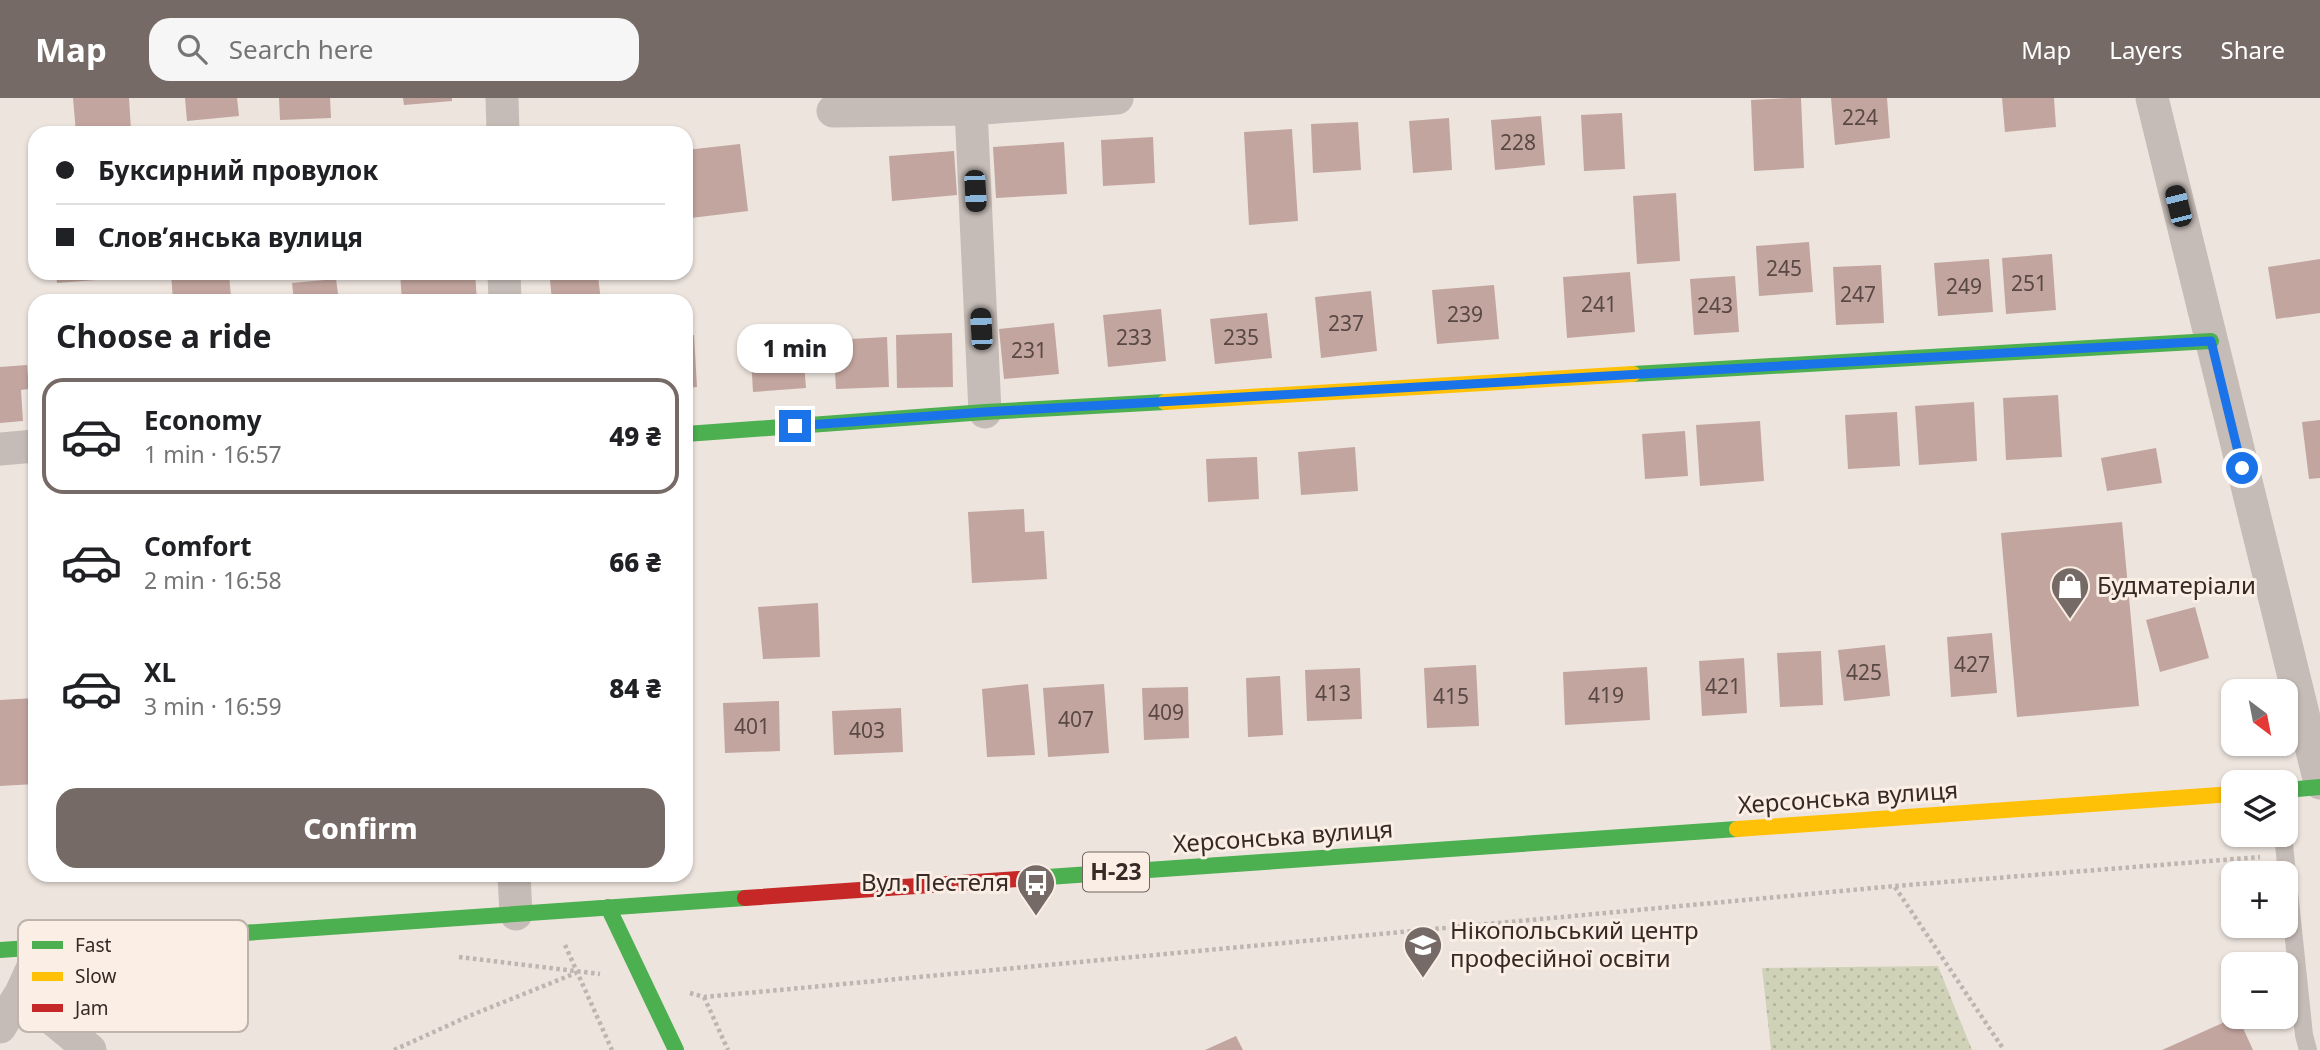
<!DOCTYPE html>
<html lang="en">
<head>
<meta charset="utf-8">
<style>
	:root { --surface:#fff; --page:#f6f6f6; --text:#202124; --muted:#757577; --line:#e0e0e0; --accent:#766a66 }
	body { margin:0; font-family:"Noto Sans",sans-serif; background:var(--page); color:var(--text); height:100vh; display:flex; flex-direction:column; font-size:26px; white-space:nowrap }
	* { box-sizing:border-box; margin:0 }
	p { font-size:23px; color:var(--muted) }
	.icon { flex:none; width:38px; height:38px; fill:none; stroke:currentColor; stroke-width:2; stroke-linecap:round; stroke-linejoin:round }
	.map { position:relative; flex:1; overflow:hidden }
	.details { position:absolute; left:28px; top:196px; width:665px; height:588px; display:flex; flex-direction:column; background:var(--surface); border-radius:21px; box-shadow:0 2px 5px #0004 }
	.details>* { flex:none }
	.hud { position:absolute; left:28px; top:28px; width:665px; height:154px; border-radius:21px; box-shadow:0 2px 5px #0004; display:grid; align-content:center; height:154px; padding:0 28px; background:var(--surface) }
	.needle { width:46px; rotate:148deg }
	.tools { position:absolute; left:2221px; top:581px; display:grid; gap:14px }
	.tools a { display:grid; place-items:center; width:77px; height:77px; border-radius:14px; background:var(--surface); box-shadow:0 2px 5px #0004; font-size:35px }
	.end { position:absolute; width:32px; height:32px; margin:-16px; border:9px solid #1a73e8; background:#fff; box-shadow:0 0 0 4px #fff }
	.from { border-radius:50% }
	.bubble { position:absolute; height:49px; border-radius:21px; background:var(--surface); box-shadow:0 2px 5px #0004; font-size:23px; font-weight:800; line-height:49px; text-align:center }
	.car { position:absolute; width:21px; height:42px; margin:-21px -10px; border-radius:9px; box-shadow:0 0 5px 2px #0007; background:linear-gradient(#222 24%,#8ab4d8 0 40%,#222 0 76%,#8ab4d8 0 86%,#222 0) }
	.hud b { display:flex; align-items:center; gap:24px; height:66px; font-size:26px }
	.hud b+b { border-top:2px solid var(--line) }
	.hud i { width:18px; height:18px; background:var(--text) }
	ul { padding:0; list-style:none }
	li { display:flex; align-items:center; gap:21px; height:116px; margin:0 14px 10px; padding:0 14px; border:4px solid transparent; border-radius:21px }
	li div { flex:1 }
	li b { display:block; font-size:26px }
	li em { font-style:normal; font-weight:800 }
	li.selected { border-color:var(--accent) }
	li>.icon { width:63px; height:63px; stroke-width:1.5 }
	h2 { padding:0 28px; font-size:32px; line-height:84px }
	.primary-button { display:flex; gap:14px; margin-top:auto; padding:14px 28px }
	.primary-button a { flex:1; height:80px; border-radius:21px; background:var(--accent); color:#fff; font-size:28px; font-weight:800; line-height:80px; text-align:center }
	header { display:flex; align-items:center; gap:42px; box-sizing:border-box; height:98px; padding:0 35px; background:var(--accent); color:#fff }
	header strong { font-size:33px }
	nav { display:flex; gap:38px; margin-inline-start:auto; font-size:24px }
	.search { width:490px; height:63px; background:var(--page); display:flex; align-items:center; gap:18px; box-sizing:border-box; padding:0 24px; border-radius:21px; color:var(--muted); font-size:26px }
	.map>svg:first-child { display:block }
	.green { fill:url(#green-dots) }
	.building { fill:#c2a59e }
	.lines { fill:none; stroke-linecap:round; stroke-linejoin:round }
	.path { stroke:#beb5b0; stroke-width:4.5; stroke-dasharray:3.5 3.5; stroke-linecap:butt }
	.lane { stroke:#c6bcb7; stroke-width:18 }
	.street { stroke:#c6bcb7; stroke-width:33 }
	.fast { stroke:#4caf50; stroke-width:16 }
	.slow { stroke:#ffc107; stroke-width:16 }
	.jam { stroke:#c62828; stroke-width:16 }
	.route { stroke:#1a73e8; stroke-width:9 }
	.labels { text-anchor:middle; stroke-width:6; stroke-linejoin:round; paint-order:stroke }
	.number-label { font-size:21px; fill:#594844 }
	.shield { fill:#faeee5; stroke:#71645f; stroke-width:2 }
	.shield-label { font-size:23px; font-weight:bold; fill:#362926 }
	.poi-label { font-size:24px; fill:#362926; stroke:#faeee5; text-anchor:start }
	.street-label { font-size:24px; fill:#362926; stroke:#faeee5 }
	.key { fill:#faeee5; stroke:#bfb3ac; stroke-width:2 }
	.key-label { font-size:19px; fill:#362926 }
</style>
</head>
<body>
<header>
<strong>Map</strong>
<div class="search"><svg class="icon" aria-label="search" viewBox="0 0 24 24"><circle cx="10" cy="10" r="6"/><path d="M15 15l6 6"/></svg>Search here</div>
<nav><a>Map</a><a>Layers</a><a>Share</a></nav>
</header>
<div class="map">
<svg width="2320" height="952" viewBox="0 0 2320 952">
	<defs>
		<pattern id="green-dots" width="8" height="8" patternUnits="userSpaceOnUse" patternTransform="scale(1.75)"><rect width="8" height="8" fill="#d0d2b7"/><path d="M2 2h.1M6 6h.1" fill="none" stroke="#b3b49d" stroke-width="1.8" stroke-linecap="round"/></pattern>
	</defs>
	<rect width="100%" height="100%" fill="#ede4de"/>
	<path class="green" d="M1938,868L1972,952H1771L1762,870Z"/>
	<path class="building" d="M73,0H129L131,32L76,35Z
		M185,0H237L239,18L187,23Z
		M279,0H330L331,20L280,22Z
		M403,0H452V3L404,7Z
		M1789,0H1801L1804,70L1754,73L1751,2Z
		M1831,0H1887L1890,40L1835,47Z
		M2002,0H2054L2056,29L2005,34Z
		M1622,15L1625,71L1584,73L1581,17Z
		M1541,18L1545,67L1495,72L1491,22Z
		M1449,20L1452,72L1413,75L1409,23Z
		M1358,24L1361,72L1313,75L1311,26Z
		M1292,31L1298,123L1249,127L1244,34Z
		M1153,39L1155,85L1103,88L1101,42Z
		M1064,44L1067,96L996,100L993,49Z
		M740,46L748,113L691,120L686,52Z
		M954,53L957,97L892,103L889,58Z
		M1676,95L1680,163L1637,166L1633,98Z
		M1809,144L1813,194L1759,198L1756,148Z
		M2052,156L2056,212L2006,216L2002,160Z
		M1989,161L1993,214L1938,218L1934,165Z
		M2320,161V215L2276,221L2268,169Z
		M1881,167L1884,225L1836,227L1833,169Z
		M1630,174L1635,234L1567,240L1563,179Z
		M56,175H109V181L57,185Z
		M171,175H229L231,200L173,203Z
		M400,175H475L477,203H402Z
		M598,178L601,203H552L550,182Z
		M1735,178L1739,234L1694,237L1690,181Z
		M336,181L339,203H294L292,185Z
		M1494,187L1499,241L1437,246L1432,192Z
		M1371,193L1377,253L1321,260L1315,199Z
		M1161,211L1166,263L1108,269L1103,217Z
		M1267,215L1272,260L1215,266L1210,221Z
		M1054,225L1059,276L1004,281L999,231Z
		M952,235L953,289L897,290L896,237Z
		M686,237H694L697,289L686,290Z
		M802,239L806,290L753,294L750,242Z
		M887,239L889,289L836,291L833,242Z
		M27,267L29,291L21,292L23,323L0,325V269Z
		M2058,297L2062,359L2006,362L2003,300Z
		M1974,304L1977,363L1919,367L1915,308Z
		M1897,314L1900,368L1848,371L1845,317Z
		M2320,322V380L2309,381L2302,324Z
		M1760,323L1764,383L1700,388L1696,327Z
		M1685,333L1688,378L1645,381L1642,336Z
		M1355,349L1358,393L1301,397L1298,354Z
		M2156,350L2162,385L2107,393L2101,360Z
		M1257,359L1259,401L1208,404L1206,361Z
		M691,404L693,453L686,454V405Z
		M1024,411L1025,434L1044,433L1047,481L972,485L968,414Z
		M35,413V461H32L29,414Z
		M2122,424L2139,608L2017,619L2001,435Z
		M818,505L820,559L763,561L758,509Z
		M2195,509L2209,560L2160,574L2146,522Z
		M1992,535L1997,595L1951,599L1947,539Z
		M1885,547L1890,598L1844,603L1838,552Z
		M1821,553L1823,607L1780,609L1777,555Z
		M1744,560L1747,615L1702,618L1699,563Z
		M1476,567L1479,628L1427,630L1424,570Z
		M1647,569L1650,622L1565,627L1563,574Z
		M1360,570L1362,621L1307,623L1305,572Z
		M1280,578L1283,637L1248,639L1246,580Z
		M1028,586L1035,657L987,659L982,591Z
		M1104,586L1109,655L1048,659L1043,590Z
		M1188,589L1189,640L1144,642L1142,590Z
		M35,600V686L0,688V602Z
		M779,603L780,653L725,655L723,605Z
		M901,610L903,654L834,657L832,613Z
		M2236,919H2238L2253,952H2162Z
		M1236,938L1243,952H1205Z"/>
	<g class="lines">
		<path class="path" d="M1895,789L2004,952
			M565,847L612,952
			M459,859L600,876
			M68,889L98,885
			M690,895L704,899L1895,788L2260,759
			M704,899L728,952
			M394,952L469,918L576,875"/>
		<path class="lane" d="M2283,737L2304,937L2308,952"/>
		<path class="street" d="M502,0L503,35
			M2152,0L2320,685
			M971,11L985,314
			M833,13L971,11L1117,0
			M504,175L505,203
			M0,351L35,348
			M514,777L516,816
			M21,895L90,952
			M0,929L21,895L42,849"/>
		<path class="fast" d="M1633,276L2211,243
			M686,336L985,314L1165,304
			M2286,692L2320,689
			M1019,781L1737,731
			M608,809L676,952
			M0,852L745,800"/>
		<path class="slow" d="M1165,304L1633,276
			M1737,731L2233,696"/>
		<path class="jam" d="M745,800L1019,781"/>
	</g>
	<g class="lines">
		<path class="route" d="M795,328L985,314L2211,243L2242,370"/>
	</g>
	<defs>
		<g id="shop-pin" transform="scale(2.0125)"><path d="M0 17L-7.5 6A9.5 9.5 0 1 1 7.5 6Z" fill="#766a66" stroke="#faeee5"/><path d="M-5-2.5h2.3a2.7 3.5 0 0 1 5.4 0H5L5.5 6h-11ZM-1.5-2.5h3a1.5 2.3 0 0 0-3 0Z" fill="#fff"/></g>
		<g id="bus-pin" transform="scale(2.0125)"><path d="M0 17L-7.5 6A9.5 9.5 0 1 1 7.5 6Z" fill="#766a66" stroke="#faeee5"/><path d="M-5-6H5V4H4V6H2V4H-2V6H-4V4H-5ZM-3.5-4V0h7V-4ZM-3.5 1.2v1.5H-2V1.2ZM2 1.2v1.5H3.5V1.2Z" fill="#fff"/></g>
		<g id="university-pin" transform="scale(2.0125)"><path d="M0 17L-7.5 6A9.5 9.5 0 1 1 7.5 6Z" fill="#766a66" stroke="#faeee5"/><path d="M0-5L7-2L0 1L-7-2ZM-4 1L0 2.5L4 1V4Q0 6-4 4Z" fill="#fff"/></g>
	</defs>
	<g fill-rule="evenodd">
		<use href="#shop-pin" x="2070" y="488"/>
		<use href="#bus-pin" x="1036" y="785"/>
		<use href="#university-pin" x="1423" y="847"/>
	</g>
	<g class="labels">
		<g class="number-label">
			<text x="1860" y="27">224</text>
			<text x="1518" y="52">228</text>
			<text x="1784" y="178">245</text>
			<text x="2029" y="193">251</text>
			<text x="1964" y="196">249</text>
			<text x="1858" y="204">247</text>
			<text x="1599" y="214">241</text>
			<text x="1715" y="215">243</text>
			<text x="1465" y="224">239</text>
			<text x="1346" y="233">237</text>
			<text x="1134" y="247">233</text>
			<text x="1241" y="247">235</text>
			<text x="1029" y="260">231</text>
			<text x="1972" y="574">427</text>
			<text x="1864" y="582">425</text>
			<text x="1723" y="596">421</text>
			<text x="1333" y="603">413</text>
			<text x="1606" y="605">419</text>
			<text x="1451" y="606">415</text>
			<text x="1166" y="622">409</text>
			<text x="1076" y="629">407</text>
			<text x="752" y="636">401</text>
			<text x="867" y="640">403</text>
		</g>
		<rect class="shield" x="1083" y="754.5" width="66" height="39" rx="5"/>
		<g class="shield-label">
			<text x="1116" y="782">Н-23</text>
		</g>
		<g class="poi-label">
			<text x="2097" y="496">Будматеріали</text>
			<text x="1009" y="793" text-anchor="end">Вул. Пестеля</text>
			<text x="1450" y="841">Нікопольський центр<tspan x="1450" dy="28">професійної освіти</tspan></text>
		</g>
		<g class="street-label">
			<text transform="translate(1848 700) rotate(-4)" y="8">Херсонська вулиця</text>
			<text transform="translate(1283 739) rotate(-4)" y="8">Херсонська вулиця</text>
		</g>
	</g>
	<rect x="18" y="822" width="230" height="112" rx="10" class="key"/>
	<rect x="32" y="843" width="31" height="8" fill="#4caf50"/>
	<rect x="32" y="874" width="31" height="9" fill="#ffc107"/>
	<rect x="32" y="906" width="31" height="8" fill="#c62828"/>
	<g class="key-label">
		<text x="75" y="854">Fast</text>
		<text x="75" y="885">Slow</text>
		<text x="75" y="917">Jam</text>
	</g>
</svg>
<div class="tools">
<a><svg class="needle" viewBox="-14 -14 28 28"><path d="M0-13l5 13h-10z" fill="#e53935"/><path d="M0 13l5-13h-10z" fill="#757577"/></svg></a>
<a><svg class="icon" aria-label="layers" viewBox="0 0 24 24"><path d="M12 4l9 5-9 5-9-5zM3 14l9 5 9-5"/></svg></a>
<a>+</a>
<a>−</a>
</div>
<i class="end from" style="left:2242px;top:370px"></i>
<i class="end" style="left:795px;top:328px"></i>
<div class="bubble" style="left:737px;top:226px;width:116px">1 min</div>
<i class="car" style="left:975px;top:93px;rotate:177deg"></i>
<i class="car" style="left:2178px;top:108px;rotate:346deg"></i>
<i class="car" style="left:981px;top:231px;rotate:357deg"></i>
<div class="hud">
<b><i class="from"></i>Буксирний провулок</b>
<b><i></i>Словʼянська вулиця</b>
</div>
<section class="details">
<h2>Choose a ride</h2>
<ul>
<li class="selected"><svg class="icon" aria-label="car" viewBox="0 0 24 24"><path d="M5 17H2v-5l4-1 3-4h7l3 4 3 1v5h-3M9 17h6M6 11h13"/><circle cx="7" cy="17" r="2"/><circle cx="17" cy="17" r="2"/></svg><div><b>Economy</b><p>1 min · 16:57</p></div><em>49 ₴</em></li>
<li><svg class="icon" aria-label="car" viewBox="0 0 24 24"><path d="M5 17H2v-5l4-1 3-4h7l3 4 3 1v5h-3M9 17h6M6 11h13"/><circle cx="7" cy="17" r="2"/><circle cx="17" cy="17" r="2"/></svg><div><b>Comfort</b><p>2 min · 16:58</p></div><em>66 ₴</em></li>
<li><svg class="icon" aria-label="car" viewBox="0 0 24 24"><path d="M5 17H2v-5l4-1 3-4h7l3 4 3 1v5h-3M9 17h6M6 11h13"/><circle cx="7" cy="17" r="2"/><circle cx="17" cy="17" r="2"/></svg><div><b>XL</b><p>3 min · 16:59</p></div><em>84 ₴</em></li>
</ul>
<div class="primary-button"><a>Confirm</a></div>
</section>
</div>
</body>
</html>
